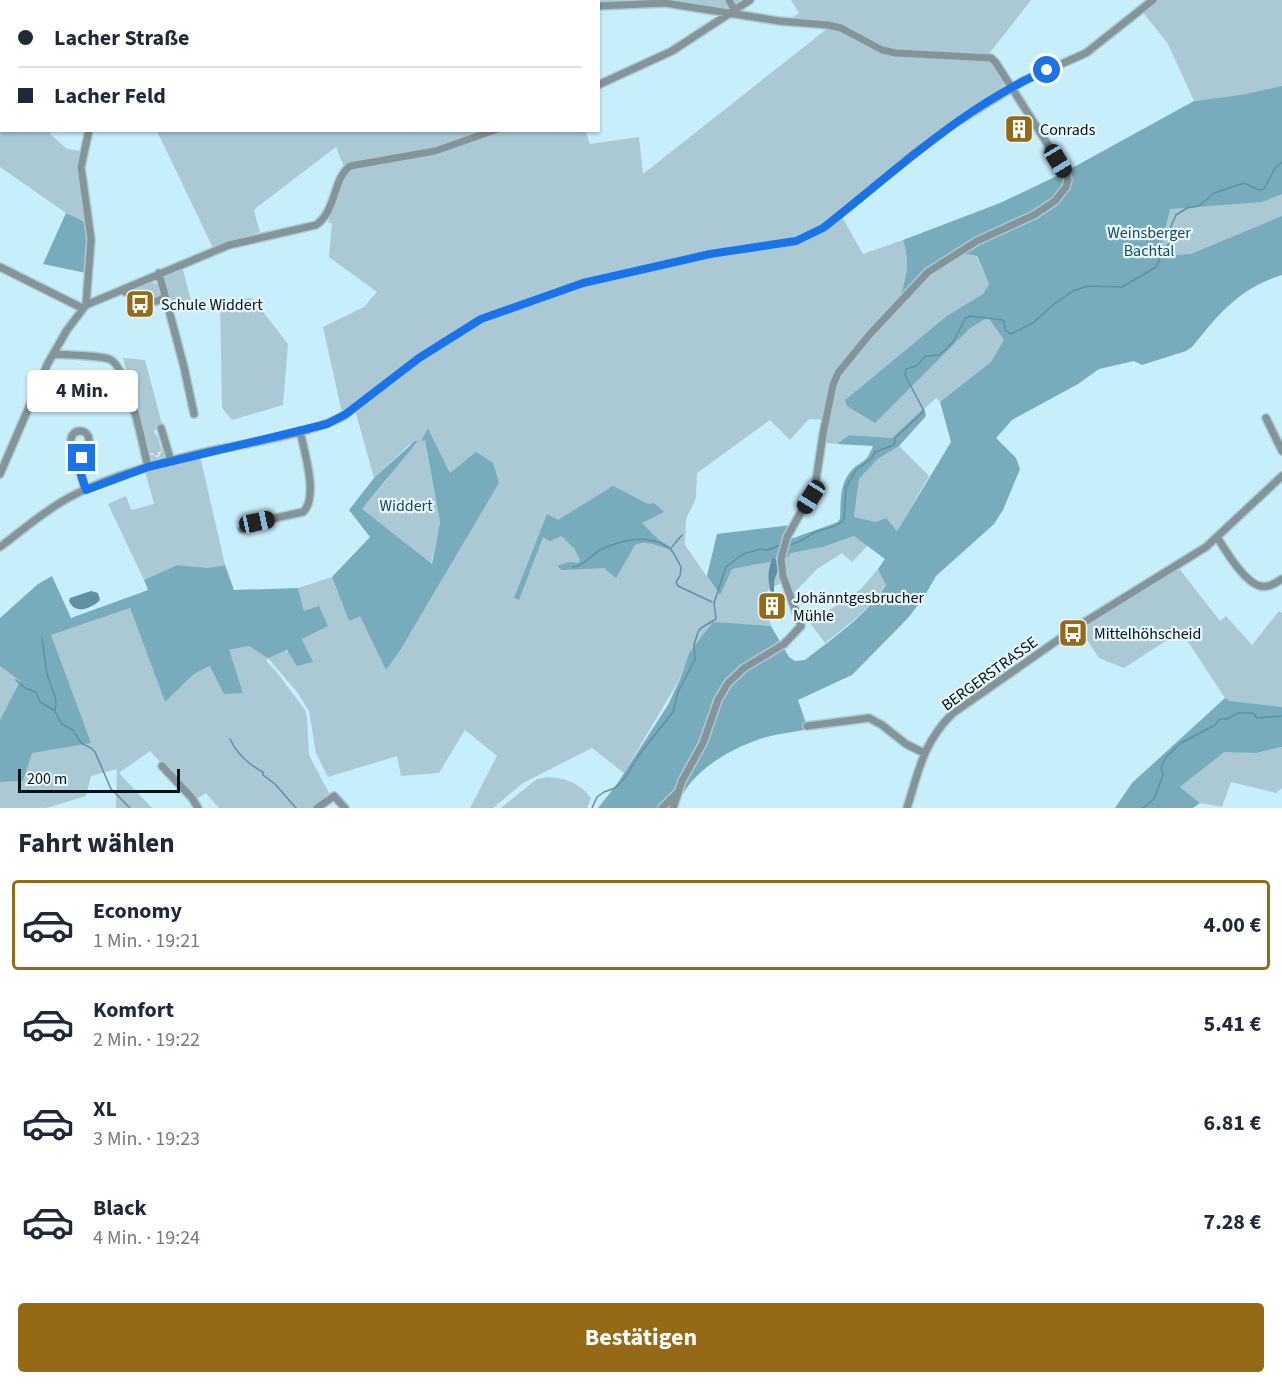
<!DOCTYPE html>
<html lang="de">
<head>
<meta charset="utf-8">
<style>
	:root { --surface:#fff; --page:#f6f6f7; --text:#1f2937; --muted:#747a83; --line:#e0e1e3; --accent:#956a16 }
	body { margin:0; font-family:"Source Sans 3",sans-serif; background:var(--page); color:var(--text); height:100vh; display:flex; flex-direction:column; font-size:22px; white-space:nowrap }
	* { box-sizing:border-box; margin:0 }
	p { font-size:20px; color:var(--muted) }
	.icon { flex:none; width:33px; height:33px; fill:none; stroke:currentColor; stroke-width:2; stroke-linecap:round; stroke-linejoin:round }
	.map { position:relative; height:808px; overflow:hidden }
	.drawer { display:flex; flex-direction:column; background:var(--surface); flex:1 }
	.drawer>* { flex:none }
	.hud { position:absolute; left:0px; top:0px; width:600px; height:132px; box-shadow:0 2px 4px #0004; display:grid; align-content:center; height:132px; padding:0 18px; background:var(--surface) }
	.scale { position:absolute; left:18px; bottom:15px; width:162px; box-sizing:border-box; padding-left:6px; border:3px solid #051217; border-top:0; font-size:16px; line-height:21px; white-space:nowrap; color:#051217; -webkit-text-stroke:4px #e7f7fc; paint-order:stroke }
	.end { position:absolute; width:27px; height:27px; margin:-14px; border:8px solid #1a73e8; background:#fff; box-shadow:0 0 0 3px #fff }
	.from { border-radius:50% }
	.bubble { position:absolute; height:42px; border-radius:6px; background:var(--surface); box-shadow:0 2px 4px #0004; font-size:20px; font-weight:700; line-height:42px; text-align:center }
	.car { position:absolute; width:18px; height:36px; margin:-18px -9px; border-radius:8px; box-shadow:0 0 4px 2px #0007; background:linear-gradient(#222 24%,#8ab4d8 0 40%,#222 0 76%,#8ab4d8 0 86%,#222 0) }
	.hud b { display:flex; align-items:center; gap:21px; height:57px; font-size:22px }
	.hud b+b { border-top:2px solid var(--line) }
	.hud i { width:15px; height:15px; background:var(--text) }
	ul { padding:0; list-style:none }
	li { display:flex; align-items:center; gap:18px; height:90px; margin:0 12px 9px; padding:0 6px; border:3px solid transparent; border-radius:6px }
	li div { flex:1 }
	li b { display:block; font-size:22px }
	li em { font-style:normal; font-weight:700 }
	li.active { border-color:var(--accent) }
	li>.icon { width:54px; height:54px; stroke-width:1.5 }
	h2 { padding:0 18px; font-size:27px; line-height:72px }
	.primary-button { display:flex; gap:12px; margin-top:auto; padding:12px 18px }
	.primary-button a { flex:1; height:69px; border-radius:6px; background:var(--accent); color:#fff; font-size:24px; font-weight:700; line-height:69px; text-align:center }
	.map>svg:first-child { display:block }
	.green { fill:#aac9d4 }
	.forest { fill:#78abbc }
	.water { fill:#5e91a1 }
	.lines { fill:none; stroke-linecap:round; stroke-linejoin:round }
	.stream { stroke:#5e91a1; stroke-width:1.5 }
	.minor-casing { stroke:#a8cbd7; stroke-width:10 }
	.minor { stroke:#849499; stroke-width:7 }
	.route { stroke:#1a73e8; stroke-width:8 }
	.labels { text-anchor:middle; stroke-width:4.5; stroke-linejoin:round; paint-order:stroke }
	.poi-label { font-size:16px; fill:#051217; stroke:#e7f7fc; text-anchor:start }
	.park-label { font-size:16px; fill:#1c4957; stroke:#e7f7fc }
	.street-label { font-size:16px; fill:#051217; stroke:#e7f7fc }
</style>
</head>
<body>
<div class="map">
<svg width="1282" height="808" viewBox="0 0 1282 808">
	<rect width="100%" height="100%" fill="#c7eefb"/>
	<path class="green" d="M528,0H746L728,11L664,1L599,4L598,2Z
		M791,0H1031L988,55L888,49L846,28L789,20L799,13Z
		M1155,0H1282V268L940,402L936,398L892,438L849,435L837,444L826,443L829,420L809,419L790,440L770,420L697,473L696,498L686,519L685,545L719,594L732,569L775,561L782,582L762,595L771,626L713,623L689,653L682,675L624,773L592,748L523,783L493,808H470L497,756L465,730L439,773L401,776L397,756L328,777L316,753L309,711L297,692L268,658L266,661L275,670L305,710L307,718L309,755L330,795L324,802L313,808H219L206,793L195,800L150,751L119,773L152,808H116L117,769L91,776L86,796L46,808H0V782L23,781L50,635L130,608L165,702L194,674L210,666L243,693L228,650L249,646L310,655L302,639L328,625L304,611L298,588L332,577L349,621L360,615L386,669L401,649L499,483L450,473L428,428L422,440H425L440,522L431,565L362,509L386,481L412,442L374,478L355,410L417,363L471,326L583,285L710,256L801,243L819,234L842,217L863,254L903,240C910,264 907,274 900,297L911,298L935,263L967,254L976,256L989,284L983,294L948,315L845,400L997,294L1213,99L1194,101L1168,44L1142,11Z
		M828,28L840,30L882,52L989,61C996,67 1005,79 1004,90L824,224L791,240L582,280L469,322L424,351L342,413L323,327L364,307L377,292L329,257L332,224L328,222L347,171L350,168L422,156L501,131L585,130L590,144L639,137L643,174Z
		M0,91L2,130L50,131V134L67,149L80,151L77,170L85,222L66,213L0,167Z
		M157,131H486L431,149L360,161L344,167L336,147L256,208L254,211L260,232L213,248Z
		M182,266L192,305L173,311L163,273Z
		M148,282L158,284L161,289L160,297L150,300L132,292L133,288Z
		M252,298L288,344L283,405L232,420L222,408L220,302Z
		M123,358L145,360L163,428L154,430L155,435H157L162,451L167,449L169,457L147,463L145,456L150,454L158,458L162,451L158,452V455L154,456L153,453H146Z
		M899,446L929,476L897,531L876,522L854,517L859,479L878,459Z
		M200,456L225,565L208,568L177,565L144,580L108,504L126,496L131,510L154,504L145,471Z
		M854,536L868,545L852,562L842,553L817,569L792,595L785,560L791,553L823,547Z
		M1178,567L1220,621L1226,616L1252,645L1279,611L1282,613V707L1231,701L1225,698L1181,631L1124,668L1099,658L1080,629Z
		M878,569L886,584C870,609 848,625 825,643L810,623L861,589Z
		M0,666L20,681L0,720Z
		M1282,747V788L1276,793L1231,782L1222,807L1200,803L1180,787L1224,751L1256,753Z
		M548,777C568,779 578,782 591,798L587,808H501L537,779Z"/>
	<path class="forest" d="M1282,86V194L1262,202L1170,209L1159,256L1191,254L1282,216V275C1238,289 1220,313 1192,347L1186,351L1142,365L1134,361L1099,369L1078,384L1012,420L996,438L1016,458L1020,469L1003,510L994,524L936,576L924,597L908,618L852,675L798,700L808,729C791,733 773,734 757,740C724,752 688,774 676,808H598L617,784L668,705L682,675L689,653L713,622L771,626L789,657L795,661L805,660C834,637 866,616 886,585L878,569L885,559L854,536L823,547L791,553L785,560L788,540L838,522L840,519C841,504 839,484 851,471C862,459 865,466 873,446L837,444L849,435L892,438L924,408L926,416L899,446L878,459L859,479L854,517L876,522L886,518L897,531L951,442L940,402L991,362L1004,340L988,317L969,329L875,423L847,406L845,400L948,315L983,294L989,284L977,256L967,254L936,263L911,298L900,297C907,274 910,264 903,240L1000,203L1063,173L1194,101L1241,95Z
		M66,213L85,222L88,236L86,273L43,264Z
		M428,428L450,473L476,452L493,463L499,483L401,649L386,670L360,616L349,621L332,577L370,537L349,510L374,478L415,441H418L362,509L432,564L440,522L425,440L421,441Z
		M613,486L648,504L654,503L664,512L642,523L659,540L670,547L669,549C658,546 645,539 635,545L616,578L604,568L562,570L558,567L559,565L569,562L579,563L580,560L574,548L561,536L550,541L543,537L519,600L514,598L547,514L558,520Z
		M792,525L782,542L775,561L732,569L720,595L707,576L717,534Z
		M177,565L208,568L225,565L234,590L298,588L304,611L319,606L328,626L302,639L313,662L297,666L287,650L268,658L249,646L229,650L243,693L224,694L210,666L194,674L165,702L130,608L51,635L91,743L32,753L23,781L0,782V720L20,681L0,666V618L38,584L52,576L71,618L148,590L144,580Z
		M1225,698L1231,701L1282,707V747L1256,753L1224,752L1180,787L1200,803L1193,808H1115L1132,783Z"/>
	<path class="water" d="M773,558L777,560L778,570L774,581V599H773C768,586 766,571 773,558Z
		M91,591L98,593L100,600C91,609 75,615 69,601L70,598Z"/>
	<g class="lines">
		<path class="stream" d="M49,0L51,2
			M788,545C799,544 807,536 816,532C825,528 838,528 844,519L846,487L856,470L871,459L875,452L894,445L896,437L924,411L905,375L906,369L916,366L926,356L939,355L945,350L953,342L965,319L970,316L1003,320L1006,331L1011,334L1033,323L1053,305L1073,291L1088,286L1122,287L1156,267L1166,246L1171,243V226L1176,215L1187,208L1199,206L1214,193L1244,183L1259,190L1264,189L1275,168L1282,162
			M671,548L682,535
			M573,567C587,564 590,556 600,550C621,540 646,533 668,547C674,551 677,560 681,567L680,576L676,582L678,586L712,602
			M42,639L47,674L56,700L55,710
			M16,680L25,688L36,692L40,702L54,710L62,724L73,730L81,743L91,748L95,752L111,789L130,808
			M230,739C237,754 248,764 263,772V775L275,784L296,808
			M592,808L597,797L604,792L615,788L624,779L642,751L673,712L678,692L695,659L694,645L698,632L701,628L716,619L714,603L726,567L743,554L761,549L767,550L781,545
			M1143,808L1154,799L1163,775L1161,767L1166,757L1181,743L1215,725L1220,719H1227L1238,713H1253L1257,718L1282,716"/>
		<g class="minor-casing">
			<path id="minor" d="M518,0L529,2
				M729,0L735,11
				M121,2L122,0
				M169,2L171,0
				M421,2V0
				M598,6L665,3L779,21L828,25L841,28L882,50L896,53L991,58L996,63L1066,173L1068,180L1066,187L1055,201L1034,215L977,241L928,272L870,334L838,373L833,385L823,434L815,487L787,537L781,559L783,576L801,626L784,644L744,668L728,683L718,700L703,743L682,781L673,808
				M598,85L672,51L750,0
				M0,267L82,308
				M159,273L184,367L194,414
				M122,290C136,297 151,309 165,296
				M86,305L91,239L81,167L89,130
				M53,354C66,355 98,355 109,359C128,365 143,447 148,467
				M1266,418L1282,451
				M161,428L171,461
				M71 440a9 9 0 1 1 18 0a9 9 0 1 1-18 0Z
				M83,448L80,471L85,490
				M0,474L48,363L67,330L86,305L229,245L316,225C337,210 332,181 350,166L435,151L495,130
				M242,529L257,522L303,512C319,498 304,450 300,431
				M1217,537C1226,551 1244,582 1260,586C1269,588 1275,583 1282,579
				M0,547C23,530 45,510 70,497C113,474 163,462 209,451C253,442 301,436 342,417L419,358L481,319L583,283L710,254L796,241L823,228L914,153L955,123L1023,81L1086,53L1153,0
				M807,726L869,718L882,725L906,744L924,753
				M162,766L192,798L198,808
				M317,808L334,796L345,808
				M662,808L678,792
				M907,808C919,770 923,743 952,714L1075,628L1206,547L1282,476"/>
		</g>
		<use href="#minor" class="minor"/>
	</g>
	<g class="lines">
		<path class="route" d="M82,458L80,471L86,490L148,467L327,424L346,414L419,358L481,319L583,283L710,254L796,241L823,228C895,172 962,107 1047,70"/>
	</g>
	<defs>
		<g id="building-square" transform="scale(1.5)"><rect x="-9" y="-9" width="18" height="18" rx="4" fill="#956a16" stroke="#e7f7fc"/><path d="M-4-6H4V6H1V3H-1V6H-4ZM-2.5-4.3h1.7v1.8h-1.7ZM.8-4.3h1.7v1.8H.8ZM-2.5-1h1.7V.8h-1.7ZM.8-1h1.7V.8H.8Z" fill="#fff"/></g>
		<g id="bus-square" transform="scale(1.5)"><rect x="-9" y="-9" width="18" height="18" rx="4" fill="#956a16" stroke="#e7f7fc"/><path d="M-5-6H5V4H4V6H2V4H-2V6H-4V4H-5ZM-3.5-4V0h7V-4ZM-3.5 1.2v1.5H-2V1.2ZM2 1.2v1.5H3.5V1.2Z" fill="#fff"/></g>
	</defs>
	<g fill-rule="evenodd">
		<use href="#building-square" x="1019" y="129"/>
		<use href="#bus-square" x="140" y="304"/>
		<use href="#building-square" x="772" y="606"/>
		<use href="#bus-square" x="1073" y="633"/>
	</g>
	<g class="labels">
		<g class="poi-label">
			<text x="1040" y="135">Conrads</text>
			<text x="161" y="310">Schule Widdert</text>
			<text x="793" y="603">Johänntgesbrucher<tspan x="793" dy="18">Mühle</tspan></text>
			<text x="1094" y="639">Mittelhöhscheid</text>
		</g>
		<g class="park-label">
			<text x="1149" y="238">Weinsberger<tspan x="1149" dy="18">Bachtal</tspan></text>
			<text x="406" y="511">Widdert</text>
		</g>
		<g class="street-label">
			<text transform="translate(989 673) rotate(-36)" y="6">BERGERSTRASSE</text>
		</g>
	</g>
</svg>
<div class="scale">200 m</div>
<i class="end from" style="left:1047px;top:70px"></i>
<i class="end" style="left:82px;top:458px"></i>
<div class="bubble" style="left:27px;top:370px;width:111px">4 Min.</div>
<i class="car" style="left:1058px;top:161px;rotate:149deg"></i>
<i class="car" style="left:811px;top:497px;rotate:212deg"></i>
<i class="car" style="left:257px;top:522px;rotate:78deg"></i>
<div class="hud">
<b><i class="from"></i>Lacher Straße</b>
<b><i></i>Lacher Feld</b>
</div>
</div>
<section class="drawer">
<h2>Fahrt wählen</h2>
<ul>
<li class="active"><svg class="icon" aria-label="car" viewBox="0 0 24 24"><path d="M5 17H2v-5l4-1 3-4h7l3 4 3 1v5h-3M9 17h6M6 11h13"/><circle cx="7" cy="17" r="2"/><circle cx="17" cy="17" r="2"/></svg><div><b>Economy</b><p>1 Min. · 19:21</p></div><em>4.00 €</em></li>
<li><svg class="icon" aria-label="car" viewBox="0 0 24 24"><path d="M5 17H2v-5l4-1 3-4h7l3 4 3 1v5h-3M9 17h6M6 11h13"/><circle cx="7" cy="17" r="2"/><circle cx="17" cy="17" r="2"/></svg><div><b>Komfort</b><p>2 Min. · 19:22</p></div><em>5.41 €</em></li>
<li><svg class="icon" aria-label="car" viewBox="0 0 24 24"><path d="M5 17H2v-5l4-1 3-4h7l3 4 3 1v5h-3M9 17h6M6 11h13"/><circle cx="7" cy="17" r="2"/><circle cx="17" cy="17" r="2"/></svg><div><b>XL</b><p>3 Min. · 19:23</p></div><em>6.81 €</em></li>
<li><svg class="icon" aria-label="car" viewBox="0 0 24 24"><path d="M5 17H2v-5l4-1 3-4h7l3 4 3 1v5h-3M9 17h6M6 11h13"/><circle cx="7" cy="17" r="2"/><circle cx="17" cy="17" r="2"/></svg><div><b>Black</b><p>4 Min. · 19:24</p></div><em>7.28 €</em></li>
</ul>
<div class="primary-button"><a>Bestätigen</a></div>
</section>
</body>
</html>
